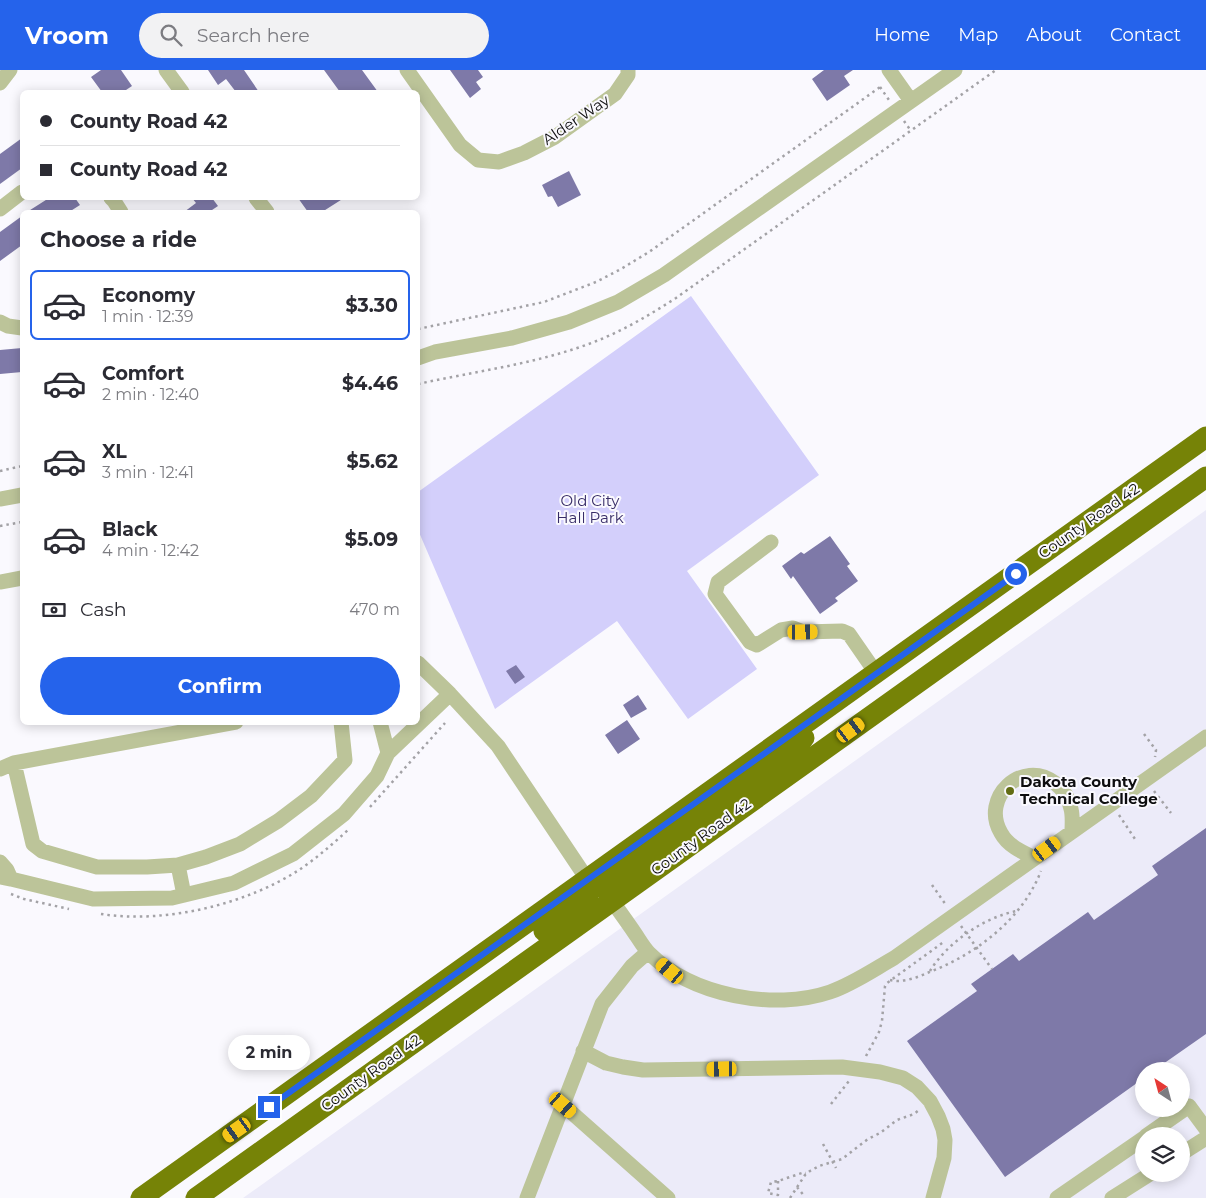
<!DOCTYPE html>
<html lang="en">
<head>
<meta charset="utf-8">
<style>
	:root { --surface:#fff; --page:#f2f2f3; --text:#2b2b33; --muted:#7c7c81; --line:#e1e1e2; --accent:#2563eb }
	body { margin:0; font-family:Montserrat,sans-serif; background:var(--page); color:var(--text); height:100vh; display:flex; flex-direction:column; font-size:19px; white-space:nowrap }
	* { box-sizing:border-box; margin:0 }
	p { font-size:16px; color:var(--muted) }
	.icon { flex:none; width:28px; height:28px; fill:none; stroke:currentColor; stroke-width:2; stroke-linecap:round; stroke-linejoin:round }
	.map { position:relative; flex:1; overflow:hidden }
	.drawer { position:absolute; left:20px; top:140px; width:400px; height:515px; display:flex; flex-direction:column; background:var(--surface); border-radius:8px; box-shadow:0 2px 12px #0003 }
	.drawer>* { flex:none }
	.banner { position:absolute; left:20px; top:20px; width:400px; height:110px; border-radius:8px; box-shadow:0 2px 12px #0003; display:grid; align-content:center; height:110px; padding:0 20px; background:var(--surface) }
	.needle { width:32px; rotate:324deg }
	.controls { position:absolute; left:1135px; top:992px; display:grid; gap:10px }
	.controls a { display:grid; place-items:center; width:55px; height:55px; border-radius:50%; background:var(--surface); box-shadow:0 2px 12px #0003; font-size:25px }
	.end { position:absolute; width:22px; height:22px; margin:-11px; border:6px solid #2563eb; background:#fff; box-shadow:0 0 0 2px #fff }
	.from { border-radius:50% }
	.bubble { position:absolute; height:35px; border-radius:18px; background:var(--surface); box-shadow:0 2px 12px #0003; font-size:16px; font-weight:700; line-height:35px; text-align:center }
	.car { position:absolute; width:15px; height:30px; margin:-15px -8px; border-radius:6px; box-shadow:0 0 4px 1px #0007; background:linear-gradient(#f5c518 24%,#345 0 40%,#f5c518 0 76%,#345 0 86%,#f5c518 0) }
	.banner b { display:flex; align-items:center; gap:18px; height:48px; font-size:19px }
	.banner b+b { border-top:1px solid var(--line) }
	.banner i { width:12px; height:12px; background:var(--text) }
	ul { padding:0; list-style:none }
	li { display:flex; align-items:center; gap:15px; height:70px; margin:0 10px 8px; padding:0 10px; border:2px solid transparent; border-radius:8px }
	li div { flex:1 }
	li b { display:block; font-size:19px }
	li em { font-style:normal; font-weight:700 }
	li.current { border-color:var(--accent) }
	li>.icon { width:45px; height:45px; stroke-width:1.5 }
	h2 { padding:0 20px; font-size:22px; line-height:60px }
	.pay { display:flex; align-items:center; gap:12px; height:55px; padding:0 20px; font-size:19px }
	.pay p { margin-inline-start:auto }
	.action { display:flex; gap:10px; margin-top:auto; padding:10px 20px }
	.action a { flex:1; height:58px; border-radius:30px; background:var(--accent); color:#fff; font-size:20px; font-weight:700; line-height:58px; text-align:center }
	header { display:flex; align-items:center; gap:30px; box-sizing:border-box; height:70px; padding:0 25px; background:var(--accent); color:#fff }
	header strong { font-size:24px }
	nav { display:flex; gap:28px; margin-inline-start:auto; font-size:18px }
	.search { width:350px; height:45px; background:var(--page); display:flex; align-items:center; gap:12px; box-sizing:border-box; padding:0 18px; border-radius:28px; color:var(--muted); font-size:19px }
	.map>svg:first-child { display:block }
	.built { fill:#ecebf9; fill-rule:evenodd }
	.green { fill:#d3cffb }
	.building { fill:#7e79a8 }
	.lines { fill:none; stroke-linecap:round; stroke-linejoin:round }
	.path { stroke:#a3a2a6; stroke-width:2.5; stroke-dasharray:2.5 4; stroke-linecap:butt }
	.minor { stroke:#bcc499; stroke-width:15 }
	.highway { stroke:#768307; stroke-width:21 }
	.route { stroke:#2563eb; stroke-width:6 }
	.poi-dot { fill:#626c13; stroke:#faf9fe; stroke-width:2 }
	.labels { text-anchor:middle; stroke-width:4; stroke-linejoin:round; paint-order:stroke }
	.street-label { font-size:15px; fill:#0d0d0f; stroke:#faf9fe }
	.park-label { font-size:15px; fill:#372c67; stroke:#faf9fe }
	.poi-label { font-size:15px; font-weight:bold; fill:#0d0d0f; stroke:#faf9fe; text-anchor:start }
</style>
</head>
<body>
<header>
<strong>Vroom</strong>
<div class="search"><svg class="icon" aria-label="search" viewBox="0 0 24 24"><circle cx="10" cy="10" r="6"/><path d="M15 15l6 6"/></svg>Search here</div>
<nav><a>Home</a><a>Map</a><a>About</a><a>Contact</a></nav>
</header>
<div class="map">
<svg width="1206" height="1128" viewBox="0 0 1206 1128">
	<rect width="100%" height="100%" fill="#faf9fe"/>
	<path class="built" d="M1206,440V1128H243ZM1144,1001H1181V1039H1144ZM1144,1066H1181V1104H1144Z"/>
	<path class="green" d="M691,226L819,405L687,501L757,599L688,649L617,551L495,639L418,460V422Z"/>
	<path class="building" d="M101,0H121L132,16L123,22H102L91,7Z
		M208,0H244L259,22H236L226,9L218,15Z
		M324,0H362L378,22H340Z
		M450,0H478L483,7L476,12L481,19L470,28Z
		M824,0H853L844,6L850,15L827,31L812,9Z
		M22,68V98L0,114V84Z
		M569,101L581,125L558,137L552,126L548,127L542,115Z
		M49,128H75L80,135L69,142H27Z
		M192,128H212L218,136L209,142H184L196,133Z
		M298,128H344L322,142H308Z
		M22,146V175L0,191V162Z
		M22,278V302L0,304V280Z
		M830,466L850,494L847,496L858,511L835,528L838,531L820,544L793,506L791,509L782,496L801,482L804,484Z
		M516,595L525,607L515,614L506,601Z
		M638,625L647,639L631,648L623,635Z
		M627,650L640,669L618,684L605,665Z
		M1206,758V964L1153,1001H1144V1008L1005,1107L907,971L977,921L971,914L1013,884L1019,891L1088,842L1094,850L1158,805L1152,796Z"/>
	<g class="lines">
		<path class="path" d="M880,17L889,30
			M904,51L911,61
			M418,259L544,232L596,212L621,199L649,182L883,15
			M418,314C477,301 542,293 599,270C626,259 651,244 676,228L996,0
			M0,401L22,396
			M0,456L22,452
			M1144,664L1156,680L1155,687
			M1154,721L1171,743
			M370,737L445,653
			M1119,745L1135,769
			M932,815L946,835
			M11,824L24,829L69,839
			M101,844C166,854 248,834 302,798C319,786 334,773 349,759
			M961,856L992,899
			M930,901C947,873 984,847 1017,841
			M890,910C902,913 916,908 927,903C975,885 1022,850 1041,801
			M866,986L879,962L882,951L885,916L887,913L945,871
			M831,1034L849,1011
			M823,1074L836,1098
			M778,1111V1125L768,1123L771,1112L778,1111L802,1103H806
			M797,1117L805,1127
			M790,1128L805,1105L810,1101L819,1096L842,1089L868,1069L880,1063L897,1050L914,1044L919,1040"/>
		<path class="minor" d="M166,0L182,22
			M407,0L460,75L478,90L499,92L524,83L555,67L615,24L628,5V0
			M889,0L911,31
			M0,13L10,0
			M111,128L114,131L121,142
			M256,128L267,142
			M0,139L22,122
			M0,252L8,256L22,258
			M418,288L435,282L512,268L569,252L618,232L664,205L955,0
			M0,429L22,425
			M771,472L718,512L715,524L750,572L757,575L781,560L793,558L803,562L842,561L849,564L876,603
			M0,512L22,508
			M418,593L450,624L498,676L587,809
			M388,683L450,624
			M14,693L33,774L42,781L97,797H147L178,795L206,787L240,774L278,751L311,726L345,690L341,652
			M0,699L14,693L236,652
			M1035,788C1022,782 1008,776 1001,763C980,728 1022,688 1055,713C1064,720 1069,728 1071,739C1073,746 1072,754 1072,762
			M0,792L7,800L11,809L0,807
			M178,795L184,825
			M11,809L93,829L172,828L234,813L293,784L344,744L377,706L388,683L380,652
			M612,831C620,842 628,853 636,865C640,871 644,878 649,883C692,926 774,941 830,922C853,914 873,900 894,888L1206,667
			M583,981L606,993L623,997L643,1000L842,997L880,1002L903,1008L917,1017L930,1031L938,1046L943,1059L945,1070L944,1088L933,1128
			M563,1035L668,1128
			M1146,1066L1189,1036L1206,1059
			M1181,1084L1206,1068
			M527,1128L602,934L632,896L648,882
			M1057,1128L1144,1068
			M1112,1128L1150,1104"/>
		<path class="highway" d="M611,828L609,826V818L616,810L661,776L782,689L804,668
			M544,861L575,839L584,831L592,818L587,809
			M141,1128L1206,367
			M196,1128L1206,407"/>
	</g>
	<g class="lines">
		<path class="route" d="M269,1037L1016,504"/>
	</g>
	<circle class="poi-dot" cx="1010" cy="721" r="5"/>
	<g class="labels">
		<g class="street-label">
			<text transform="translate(576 50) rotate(-34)" y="5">Alder Way</text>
			<text transform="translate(1089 451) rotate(-35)" y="5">County Road 42</text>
			<text transform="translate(701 767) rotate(-36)" y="5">County Road 42</text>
			<text transform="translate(371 1003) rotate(-36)" y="5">County Road 42</text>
		</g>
		<g class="park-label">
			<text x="590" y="436">Old City<tspan x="590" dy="17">Hall Park</tspan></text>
		</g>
		<g class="poi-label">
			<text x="1020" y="717">Dakota County<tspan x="1020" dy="17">Technical College</tspan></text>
		</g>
	</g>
</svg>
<div class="controls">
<a><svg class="needle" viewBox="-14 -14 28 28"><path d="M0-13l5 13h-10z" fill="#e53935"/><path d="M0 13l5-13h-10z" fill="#7c7c81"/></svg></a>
<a><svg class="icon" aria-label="layers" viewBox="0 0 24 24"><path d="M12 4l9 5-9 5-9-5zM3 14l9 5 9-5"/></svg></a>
</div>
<i class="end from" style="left:1016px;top:504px"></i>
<i class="end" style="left:269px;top:1037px"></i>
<div class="bubble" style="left:228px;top:965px;width:82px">2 min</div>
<i class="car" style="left:803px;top:562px;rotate:89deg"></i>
<i class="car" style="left:851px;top:660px;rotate:54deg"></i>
<i class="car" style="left:1047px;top:779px;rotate:54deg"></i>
<i class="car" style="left:670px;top:901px;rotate:310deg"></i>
<i class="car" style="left:722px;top:999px;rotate:269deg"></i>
<i class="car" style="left:563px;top:1035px;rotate:131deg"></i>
<i class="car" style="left:237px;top:1060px;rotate:235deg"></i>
<div class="banner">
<b><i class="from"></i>County Road 42</b>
<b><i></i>County Road 42</b>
</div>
<section class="drawer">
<h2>Choose a ride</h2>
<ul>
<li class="current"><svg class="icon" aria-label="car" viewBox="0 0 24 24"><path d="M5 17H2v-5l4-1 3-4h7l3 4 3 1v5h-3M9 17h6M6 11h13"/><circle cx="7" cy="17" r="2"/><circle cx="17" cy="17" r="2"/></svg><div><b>Economy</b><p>1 min · 12:39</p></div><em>$3.30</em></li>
<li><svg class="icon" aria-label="car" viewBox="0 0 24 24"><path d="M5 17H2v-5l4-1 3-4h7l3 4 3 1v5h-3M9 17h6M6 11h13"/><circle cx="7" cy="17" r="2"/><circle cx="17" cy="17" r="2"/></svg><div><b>Comfort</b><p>2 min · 12:40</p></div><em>$4.46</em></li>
<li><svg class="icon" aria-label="car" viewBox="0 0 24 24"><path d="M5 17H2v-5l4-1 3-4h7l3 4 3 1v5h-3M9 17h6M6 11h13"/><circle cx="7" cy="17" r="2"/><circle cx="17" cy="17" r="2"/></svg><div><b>XL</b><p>3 min · 12:41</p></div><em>$5.62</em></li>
<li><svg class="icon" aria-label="car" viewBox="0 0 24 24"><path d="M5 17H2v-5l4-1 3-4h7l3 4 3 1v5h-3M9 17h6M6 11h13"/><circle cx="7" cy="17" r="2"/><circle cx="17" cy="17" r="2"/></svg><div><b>Black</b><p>4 min · 12:42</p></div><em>$5.09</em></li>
</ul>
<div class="pay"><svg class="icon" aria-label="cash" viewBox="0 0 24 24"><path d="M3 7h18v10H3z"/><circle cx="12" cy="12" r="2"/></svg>Cash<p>470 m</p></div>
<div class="action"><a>Confirm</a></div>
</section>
</div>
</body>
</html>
